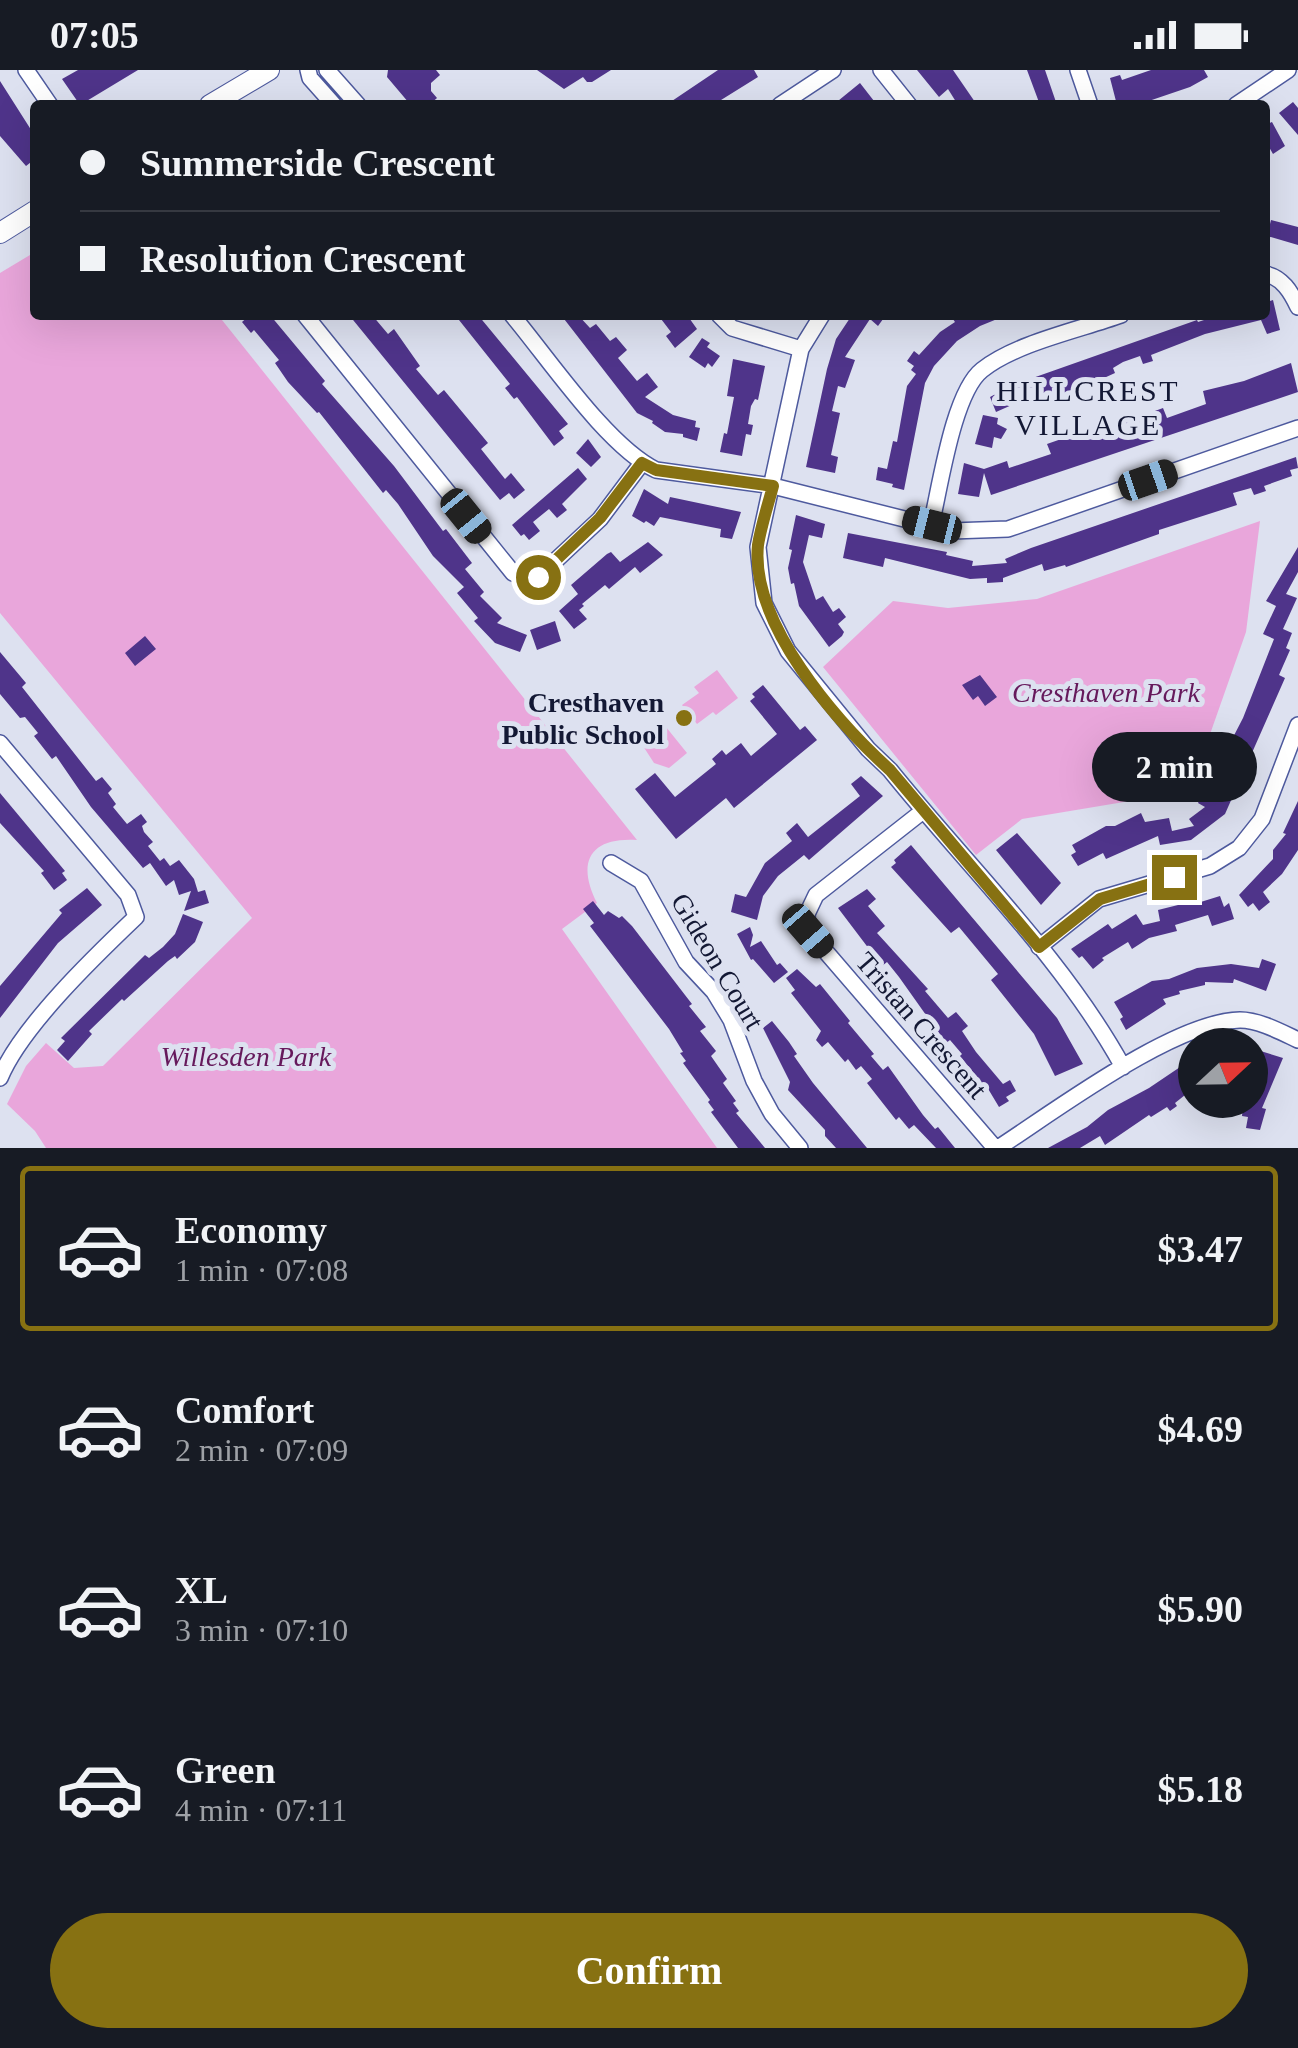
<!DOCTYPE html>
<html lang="en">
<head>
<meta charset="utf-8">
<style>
	:root { --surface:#171b24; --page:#20242c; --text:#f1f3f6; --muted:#9ea1a6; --line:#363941; --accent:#877112 }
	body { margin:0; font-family:Georgia,serif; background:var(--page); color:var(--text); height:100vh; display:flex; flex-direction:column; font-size:38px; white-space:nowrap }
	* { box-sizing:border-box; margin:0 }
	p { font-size:32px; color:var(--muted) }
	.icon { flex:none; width:55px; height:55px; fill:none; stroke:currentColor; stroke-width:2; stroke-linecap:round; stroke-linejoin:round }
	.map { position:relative; height:1078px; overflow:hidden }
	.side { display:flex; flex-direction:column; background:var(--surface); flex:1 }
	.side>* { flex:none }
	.banner { position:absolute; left:30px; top:30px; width:1240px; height:220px; border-radius:10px; box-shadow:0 10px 40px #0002; display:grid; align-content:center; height:220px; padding:0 50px; background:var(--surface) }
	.needle { width:65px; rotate:68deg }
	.controls { position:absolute; left:1178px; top:958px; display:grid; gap:20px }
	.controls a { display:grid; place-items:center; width:90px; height:90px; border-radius:50%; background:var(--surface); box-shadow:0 10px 40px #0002; font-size:50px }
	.end { position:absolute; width:45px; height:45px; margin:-22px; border:12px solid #877112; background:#fff; box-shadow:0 0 0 5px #fff }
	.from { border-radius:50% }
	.bubble { position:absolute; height:70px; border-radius:35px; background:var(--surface); box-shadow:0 10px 40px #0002; font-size:32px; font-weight:600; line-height:70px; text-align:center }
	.car { position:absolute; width:30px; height:60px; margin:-30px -15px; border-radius:12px; box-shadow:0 0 8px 2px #0007; background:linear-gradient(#222 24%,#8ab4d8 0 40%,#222 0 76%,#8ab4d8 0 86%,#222 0) }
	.banner b { display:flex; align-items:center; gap:35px; height:95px; font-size:38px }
	.banner b+b { border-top:2px solid var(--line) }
	.banner i { width:25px; height:25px; background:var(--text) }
	ul { padding:18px 0 0; list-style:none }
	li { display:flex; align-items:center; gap:30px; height:165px; margin:0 20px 15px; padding:0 30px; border:5px solid transparent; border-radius:10px }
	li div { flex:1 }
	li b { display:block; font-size:38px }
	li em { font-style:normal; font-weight:600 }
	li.current { border-color:var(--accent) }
	li>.icon { width:90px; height:90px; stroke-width:1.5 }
	.button { display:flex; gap:20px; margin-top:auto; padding:20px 50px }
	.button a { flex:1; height:115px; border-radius:60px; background:var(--accent); color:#fff; font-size:40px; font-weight:600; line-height:115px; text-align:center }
	.status { display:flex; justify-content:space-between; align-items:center; height:70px; padding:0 50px; background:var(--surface); direction:ltr }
	.status svg { height:28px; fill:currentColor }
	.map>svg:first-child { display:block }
	.green { fill:#e9a6db }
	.building { fill:#4f348a }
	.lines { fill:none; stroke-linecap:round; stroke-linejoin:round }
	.minor-casing { stroke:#4e5a9e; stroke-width:18 }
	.major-casing { stroke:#4e5a9e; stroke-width:22 }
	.minor { stroke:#fff; stroke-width:15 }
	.major { stroke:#fff; stroke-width:20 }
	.route { stroke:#877112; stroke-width:12 }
	.poi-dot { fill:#877112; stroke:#dde1f0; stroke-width:4 }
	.labels { text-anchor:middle; stroke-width:10; stroke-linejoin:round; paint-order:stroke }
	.park-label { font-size:28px; font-style:italic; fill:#66195c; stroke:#dde1f0 }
	.poi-label { font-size:28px; font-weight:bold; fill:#131834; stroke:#dde1f0; text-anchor:end }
	.street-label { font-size:28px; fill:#131834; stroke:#dde1f0 }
	.neighbourhood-label { font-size:30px; letter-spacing:2.5px; fill:#131834; stroke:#dde1f0 }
</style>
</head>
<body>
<div class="status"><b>07:05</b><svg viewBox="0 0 49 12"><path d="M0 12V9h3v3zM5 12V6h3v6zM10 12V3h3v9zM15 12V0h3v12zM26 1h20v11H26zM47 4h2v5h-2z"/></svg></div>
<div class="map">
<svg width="1298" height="1078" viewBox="0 0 1298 1078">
	<rect width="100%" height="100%" fill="#dde1f0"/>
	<path class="green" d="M35,182V245H218L637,770C590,767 576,792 597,833L562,859L717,1078H46L35,1061L7,1034L26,996L46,973L74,998L103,996L252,848L0,543V203Z
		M1260,451L1246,562L1190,721L1022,749L976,785L823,597L893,531L948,538L1037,529Z
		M717,600L738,628L716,645L713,642L697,654L682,635L699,623L694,617Z
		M666,657L687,683L669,698L654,693L643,676Z"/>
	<path class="building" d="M78,0H138L80,35L62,9Z
		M388,0H436L440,5L431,13V21L437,28L429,35L409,33L387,7Z
		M537,0H611L592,12H587L583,7L564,19Z
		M718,0H754L758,7L713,35H666Z
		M917,0H953L975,32L958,35L948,19L939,27Z
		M1027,0H1045L1057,35H1040Z
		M1151,0H1204L1208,7L1190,17L1137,35H1117L1110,8L1120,5L1122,10Z
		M0,11L35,66V89L26,96L0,66Z
		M860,13L874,31L869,35H833Z
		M1293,32L1298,38V65L1279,43Z
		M1272,52L1285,76L1273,84L1265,70V55Z
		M1271,150L1298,157V175L1267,166Z
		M1265,222L1270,231L1273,230L1280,260L1267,264L1261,250L1205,264L1151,285L1153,291L1143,294L1140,286L1123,292L1113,298L1115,303L1093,313L1054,326L1053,323L1026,333L1025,329L996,342L990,327L1026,308L1027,310L1197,250L1198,252L1219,245H1265Z
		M250,245H270L325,311L322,314L394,396L443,461L446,459L472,493L465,499L484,522L480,526L502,548L497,553L527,565L520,582L495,573L474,551L478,548L457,523L464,517L433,486L398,434L386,420L383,423L319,342L317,343L288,312L275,293L279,290L254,260L251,263L242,252Z
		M349,245H372L388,264L394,259L420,296L416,299L438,325L444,320L488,373L481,379L505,409L511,403L525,420L514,429L509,423L500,430Z
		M455,245H478L568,354L559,361L564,368L554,376L517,327L514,329L505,318L510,314Z
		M561,245H578L590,258L596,254L610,271L616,267L627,280L618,288L637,311L647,303L658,317L645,327L673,345L696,351L695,357L700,358L697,371L683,367V364L665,362L652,353L653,351L637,343Z
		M658,245H687L697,259L675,278L666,266L671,262Z
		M852,245H886L878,256L870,249L845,287L855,290L845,318L838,316L832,341L840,343L831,385L838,387L835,403L806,397L827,299L836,269Z
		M950,245H1007L980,256L957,271L934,296L925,313L904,420L892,417L893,414L876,410L878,397L887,399L893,371L897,372L907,316L916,304L911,300L914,296L907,291L914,281L919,285L940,262L955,252Z
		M702,268L710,273L707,277L720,286L712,297L708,293L705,298L689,287Z
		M733,289L765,296L758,330L755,329L751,336L748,354L753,355L751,365L746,364L742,386L720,382L724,363L727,364L734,327L727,326Z
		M1291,293L1298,322L991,425L984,403L979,427L958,424L964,393L984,399L1007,391L1009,398L1051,384L1047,374L1107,353L1109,358L1163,338L1167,348L1206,334L1203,321L1244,311Z
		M983,345L998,348L997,354L1007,359L1001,369L994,367L992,378L975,374Z
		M588,369L601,387L591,397L576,383Z
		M1296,387L1298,398L1290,400L1292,406L1264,416L1266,421L1254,425L1251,418L1233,423L1237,435L1159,460V464L1066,497L1065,495L1044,501L1042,494L1003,508V512L987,513V508L970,509L885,488L883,497L843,488L848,463L947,482L946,485L973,491L972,496L1007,493L1005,489L1031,478Z
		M578,398L587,409L562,434L567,440L557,448L549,439L533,452L540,461L529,470L524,464L521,466L512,455Z
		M644,419L668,434L670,427L741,442L732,469L720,467L721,459L660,447L654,456L646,451L644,453L632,446Z
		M796,445L825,454L822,468L809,465L803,492L816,530L823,526L833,542L839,538L846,547L838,554L844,562L842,566L829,577L799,536L794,513L791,514L788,498L792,480L789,479Z
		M648,472L663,485L640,503L635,497L609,519L605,515L582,534L584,536L579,540L587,549L574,559L559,541L578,524L571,515L607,484L611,482L620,492Z
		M1298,477V502L1286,524L1297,528L1283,559L1292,563L1286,578L1290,580L1279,605L1285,608L1225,744L1191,770L1160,775L1158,766L1106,789L1103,783L1078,796L1071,785L1076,782L1072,775L1106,756H1115L1141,743L1145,752L1169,748L1172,761L1194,756L1189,749L1205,737L1198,733L1221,691L1215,689L1222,674L1228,677L1243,648L1274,569L1263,564L1276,536L1266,531Z
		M555,551L561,571L537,580L530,560Z
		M145,566L156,579L135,596L125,583Z
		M0,582L26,613L22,617L96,711L102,707L112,719L108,723L116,734L113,737L127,754L141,744L147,752L142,756L144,762L153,772L148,776L160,791L164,788L170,796L179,790L194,809L198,822L205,820L209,833L184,841L191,821L179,825L174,810L166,816L150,793L143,798L91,737L56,686L52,689L34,666L38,663L25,647L20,648L0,624Z
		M980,605L997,627L985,636L978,626L973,630L962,615Z
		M763,615L800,660L805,656L817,670L734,738L726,728L676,769L635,719L655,703L675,727L716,694L712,689L722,680L726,685L741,673L751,686L777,664L750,631L755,627L752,624Z
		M861,706L883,726L809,790L804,785L778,806L763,826L757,850L731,842L735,824L746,827L765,793L792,771L786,763L797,753L808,767L860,726L851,714Z
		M0,723L65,801L62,803L67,810L54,820L41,803L44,801L0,753Z
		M1298,731V780L1282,804L1263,822L1270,832L1259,841L1253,833L1248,837L1239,825L1273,789V780L1286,764L1283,763Z
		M1017,763L1061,813L1041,835L996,780Z
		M911,775L1057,948L1083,994L1055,1006L1034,964L991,910L998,904L959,857L951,863L891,797L896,793L894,790Z
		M87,818L102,835L58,873L0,948V916L62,843L59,840Z
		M867,819L876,829L868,836L885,856L877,863L928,919L925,921L948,948L956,942L968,956L962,961L976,982L1003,1014L1010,1010L1016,1021L1006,1027L1009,1031L999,1037L987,1017L984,1019L975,1009L977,1007L960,986L962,984L950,970L946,973L943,969L899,907L887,892L882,896L838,838Z
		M1220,826L1224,837L1229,833L1234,849L1212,856L1208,845L1175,855L1177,861L1149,868L1132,879L1128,872L1102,888L1104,890L1093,899L1082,886L1079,888L1071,879L1108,854L1112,859L1136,844L1143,855L1160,851L1158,840L1190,832L1191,835Z
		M593,831L604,845L608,841L619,848L622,846L632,856L685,925L692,934L689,936L706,957L700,961L716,981L711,986L727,1009L723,1013L736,1031L733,1033L739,1041L736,1043L765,1078H738L711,1042L714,1040L708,1032L710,1030L683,993L686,991L680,983L683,982L669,959L590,856L594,853L583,839Z
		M183,844L203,852L195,872L177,889L175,886L168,891L124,931L122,929L89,961L92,964L68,991L57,980L65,971L61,968L145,885L149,888L163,877L175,864Z
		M750,857L753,865L750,877L761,871L777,895L780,893L788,902L774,913L753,889L751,890L737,864Z
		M1262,889L1276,894L1266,921L1234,909L1233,913L1205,912V915L1179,921L1180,924L1163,929L1166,934L1126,960L1120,949L1123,947L1114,932L1152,911L1169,909L1197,898L1231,894L1259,898Z
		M797,899L816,917L820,914L850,951L848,953L874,984L871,986L883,1000L888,996L923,1045L935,1059L938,1057L955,1078H936L914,1055L909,1059L899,1047L896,1050L867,1013L872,1009L861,996L856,1000L848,989L845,992L828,972L822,977L816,970L821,961L791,923L795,920L786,908Z
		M772,951L789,972L797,984L794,986L813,1013L867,1078H836L825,1066V1060L788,1020L790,1012L763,958Z
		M1254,979L1283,988L1262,1038L1266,1039L1260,1060L1246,1058L1248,1047L1242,1046L1243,1036L1250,1037V1006L1255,994L1250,988Z
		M1192,989L1195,1017L1175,1033L1177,1036L1170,1041L1167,1037L1151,1047L1149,1045L1105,1075L1100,1066L1080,1078H1048L1087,1057L1108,1040L1149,1018Z"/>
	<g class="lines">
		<g class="minor-casing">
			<path id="minor" d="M26,0L50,35
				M308,0L310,8L334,35
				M327,0L358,35
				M881,0L909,35
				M1078,0L1090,35
				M780,35L833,0
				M1236,35L1288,0
				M1265,204C1282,207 1291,222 1298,237
				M305,245L513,503L527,509L538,507L600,449L642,393
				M512,245C549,289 607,376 656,400L773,416L952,461L1008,459L1298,358
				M719,245L732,258L801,279
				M822,245L801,279L758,477L764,533L788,581L868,679L890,700C968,797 1063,888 1123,997
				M931,455C940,418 953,323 982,300C1016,273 1079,260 1121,245
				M0,673L128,825L136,847C95,886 21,957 0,1008
				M923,741L816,825L807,844L808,861L995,1078
				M611,793L641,811L686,892L714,922L731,950L754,1011L772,1044L800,1078
				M1039,877L1099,829L1210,796L1239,778L1262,749L1298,655
				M998,1078C1055,1041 1175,951 1240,950C1259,950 1281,962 1298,970"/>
		</g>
		<g class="major-casing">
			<path id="major" d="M210,35L269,0
				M0,163L35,141"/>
		</g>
		<use href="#minor" class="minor"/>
		<use href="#major" class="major"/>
	</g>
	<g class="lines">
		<path class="route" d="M538,507L600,448L642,393L656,400L773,416C768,435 761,456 758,475C750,553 836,651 890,700L1039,877L1100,829L1174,807"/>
	</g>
	<circle class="poi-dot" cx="684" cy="648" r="10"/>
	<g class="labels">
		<g class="park-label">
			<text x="1106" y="632">Cresthaven Park</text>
			<text x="246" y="996">Willesden Park</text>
		</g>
		<g class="poi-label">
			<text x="664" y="642">Cresthaven<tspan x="664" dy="32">Public School</tspan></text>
		</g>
		<g class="street-label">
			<text transform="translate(718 891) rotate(59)" y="10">Gideon Court</text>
			<text transform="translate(922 955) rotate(49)" y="10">Tristan Crescent</text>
		</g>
		<g class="neighbourhood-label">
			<text x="1088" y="331">HILLCREST<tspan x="1088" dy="34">VILLAGE</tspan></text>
		</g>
	</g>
</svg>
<div class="controls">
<a><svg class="needle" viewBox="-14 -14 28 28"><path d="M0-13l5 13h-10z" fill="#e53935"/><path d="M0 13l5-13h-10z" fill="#9ea1a6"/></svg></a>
</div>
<i class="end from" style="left:538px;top:507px"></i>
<i class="end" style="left:1174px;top:807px"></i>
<div class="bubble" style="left:1092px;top:662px;width:165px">2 min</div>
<i class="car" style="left:1148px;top:410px;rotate:71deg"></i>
<i class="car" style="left:466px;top:446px;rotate:141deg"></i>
<i class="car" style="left:932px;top:455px;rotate:284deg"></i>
<i class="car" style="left:808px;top:861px;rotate:139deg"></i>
<div class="banner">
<b><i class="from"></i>Summerside Crescent</b>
<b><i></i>Resolution Crescent</b>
</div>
</div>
<section class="side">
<ul>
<li class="current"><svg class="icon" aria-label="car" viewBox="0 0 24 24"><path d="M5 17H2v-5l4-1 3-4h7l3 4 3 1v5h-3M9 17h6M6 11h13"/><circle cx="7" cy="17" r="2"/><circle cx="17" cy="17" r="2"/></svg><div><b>Economy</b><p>1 min · 07:08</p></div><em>$3.47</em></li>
<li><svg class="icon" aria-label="car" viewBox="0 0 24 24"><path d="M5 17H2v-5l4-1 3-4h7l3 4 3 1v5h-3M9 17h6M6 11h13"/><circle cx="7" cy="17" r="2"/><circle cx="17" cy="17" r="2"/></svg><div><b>Comfort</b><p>2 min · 07:09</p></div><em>$4.69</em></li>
<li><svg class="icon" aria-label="car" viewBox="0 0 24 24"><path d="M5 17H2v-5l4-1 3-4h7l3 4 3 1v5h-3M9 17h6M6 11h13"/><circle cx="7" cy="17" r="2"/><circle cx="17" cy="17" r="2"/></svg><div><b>XL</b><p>3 min · 07:10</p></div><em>$5.90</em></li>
<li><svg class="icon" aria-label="car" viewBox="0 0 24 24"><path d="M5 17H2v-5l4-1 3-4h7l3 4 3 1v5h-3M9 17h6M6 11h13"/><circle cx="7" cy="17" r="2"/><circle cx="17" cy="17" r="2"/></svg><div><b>Green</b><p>4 min · 07:11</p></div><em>$5.18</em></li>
</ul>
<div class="button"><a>Confirm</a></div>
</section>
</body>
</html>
